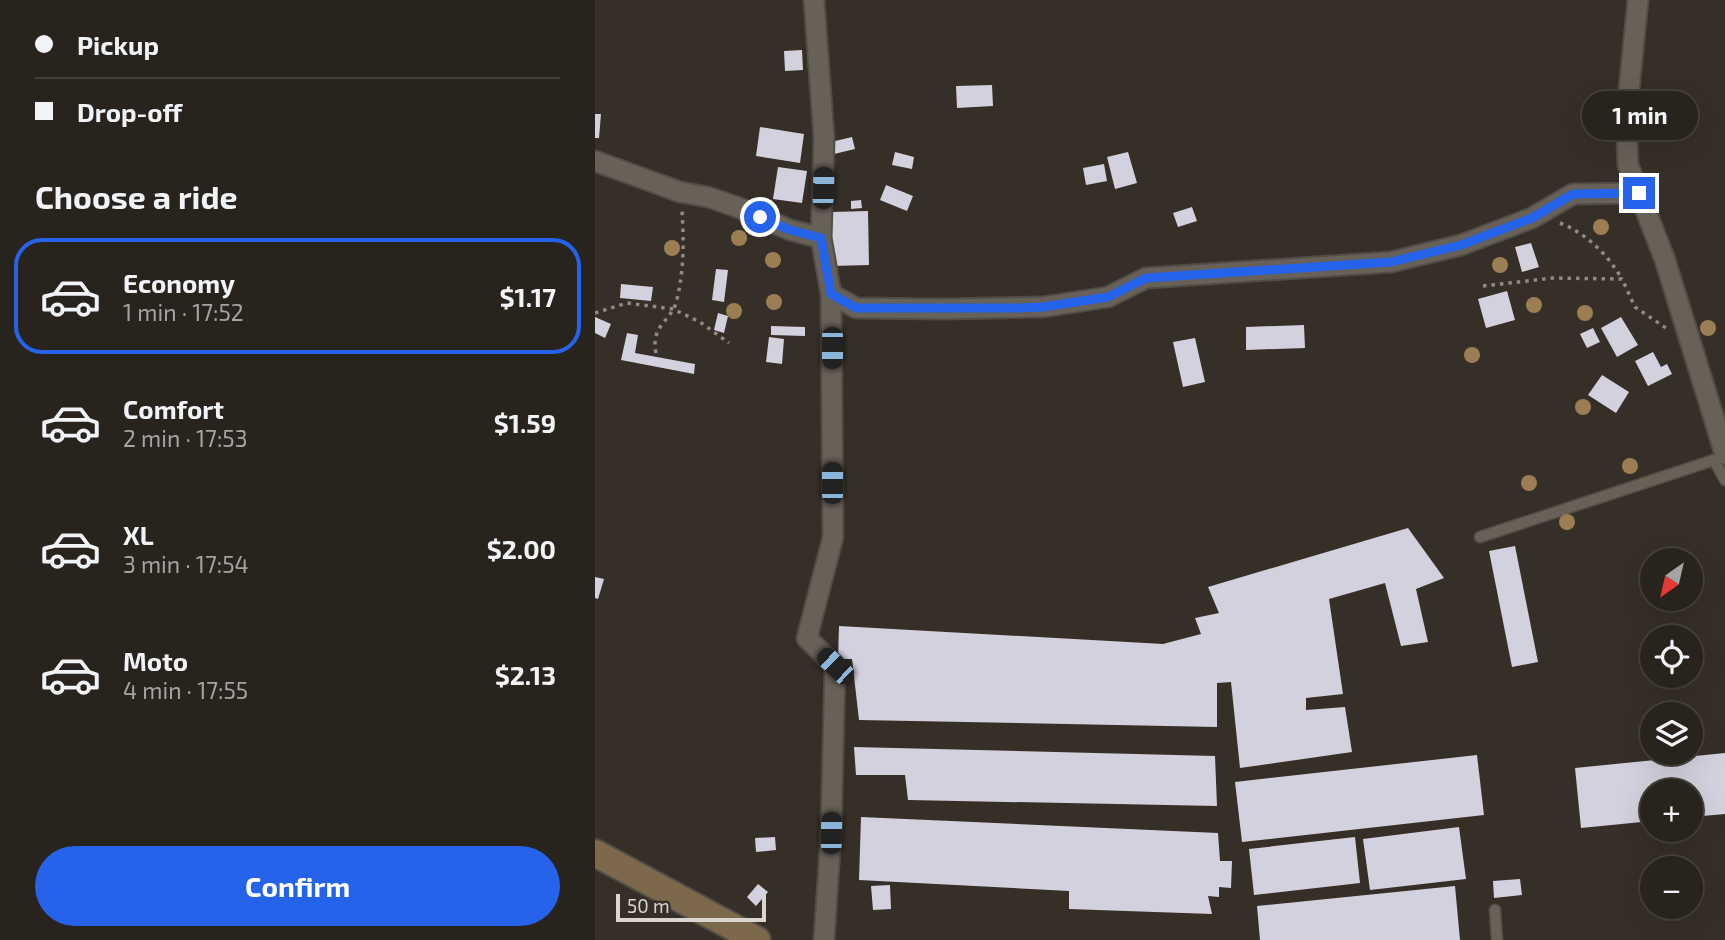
<!DOCTYPE html>
<html lang="en">
<head>
<meta charset="utf-8">
<style>
	:root { --surface:#28231d; --page:#342f2a; --text:#f1f3f6; --muted:#a5a4a4; --line:#44403b; --accent:#2563eb }
	body { margin:0; font-family:"Exo 2",sans-serif; background:var(--page); color:var(--text); height:100vh; display:flex; flex-direction:column; font-size:26px; white-space:nowrap }
	* { box-sizing:border-box; margin:0 }
	p { font-size:23px; color:var(--muted) }
	.icon { flex:none; width:38px; height:38px; fill:none; stroke:currentColor; stroke-width:2; stroke-linecap:round; stroke-linejoin:round }
	.map { position:relative; flex:1; overflow:hidden }
	.details { display:flex; flex-direction:column; background:var(--surface); width:595px }
	.details>* { flex:none }
	.hud { display:grid; align-content:center; height:154px; padding:0 35px; background:var(--surface) }
	.needle { width:46px; rotate:214deg }
	.tools { position:absolute; left:1045px; top:548px; display:grid; gap:14px }
	.tools a { display:grid; place-items:center; width:63px; height:63px; border-radius:50%; background:var(--surface); box-shadow:0 7px 28px #0002,0 0 0 2px var(--line); font-size:35px }
	.scale { position:absolute; left:21px; bottom:18px; width:150px; box-sizing:border-box; padding-left:7px; border:4px solid #d9d5d0; border-top:0; font-size:19px; line-height:24px; white-space:nowrap; color:#d9d5d0; -webkit-text-stroke:5px #352f27; paint-order:stroke }
	.end { position:absolute; width:32px; height:32px; margin:-16px; border:9px solid #2563eb; background:#fff; box-shadow:0 0 0 4px #fff }
	.from { border-radius:50% }
	.bubble { position:absolute; height:49px; border-radius:24px; background:var(--surface); box-shadow:0 7px 28px #0002,0 0 0 2px var(--line); font-size:23px; font-weight:700; line-height:49px; text-align:center }
	.car { position:absolute; width:21px; height:42px; margin:-21px -10px; border-radius:9px; box-shadow:0 0 5px 2px #0007; background:linear-gradient(#222 24%,#8ab4d8 0 40%,#222 0 76%,#8ab4d8 0 86%,#222 0) }
	.hud b { display:flex; align-items:center; gap:24px; height:66px; font-size:26px }
	.hud b+b { border-top:2px solid var(--line) }
	.hud i { width:18px; height:18px; background:var(--text) }
	ul { padding:0; list-style:none }
	li { display:flex; align-items:center; gap:21px; height:116px; margin:0 14px 10px; padding:0 21px; border:4px solid transparent; border-radius:28px }
	li div { flex:1 }
	li b { display:block; font-size:26px }
	li em { font-style:normal; font-weight:700 }
	li.selected { border-color:var(--accent) }
	li>.icon { width:63px; height:63px; stroke-width:1.5 }
	h2 { padding:0 35px; font-size:32px; line-height:84px }
	.primary-button { display:flex; gap:14px; margin-top:auto; padding:14px 35px }
	.primary-button a { flex:1; height:80px; border-radius:42px; background:var(--accent); color:#fff; font-size:28px; font-weight:700; line-height:80px; text-align:center }
	main { display:flex; flex:1; min-height:0 }
	.map>svg:first-child { display:block }
	.building { fill:#d3d1dd }
	.lines { fill:none; stroke-linecap:round; stroke-linejoin:round }
	.lane-casing { stroke:#514c46; stroke-width:13 }
	.street-casing { stroke:#514c46; stroke-width:23 }
	.secondary-casing { stroke:#514c46; stroke-width:30 }
	.path { stroke:#8f8a83; stroke-width:3.5; stroke-dasharray:3.5 5; stroke-linecap:butt }
	.lane { stroke:#686158; stroke-width:10 }
	.street { stroke:#686158; stroke-width:19 }
	.secondary { stroke:#7c684b; stroke-width:26 }
	.tree { fill:#9c7e54 }
	.route { stroke:#2563eb; stroke-width:9 }
</style>
</head>
<body>
<main>
<section class="details">
<div class="hud">
<b><i class="from"></i>Pickup</b>
<b><i></i>Drop-off</b>
</div>
<h2>Choose a ride</h2>
<ul>
<li class="selected"><svg class="icon" aria-label="car" viewBox="0 0 24 24"><path d="M5 17H2v-5l4-1 3-4h7l3 4 3 1v5h-3M9 17h6M6 11h13"/><circle cx="7" cy="17" r="2"/><circle cx="17" cy="17" r="2"/></svg><div><b>Economy</b><p>1 min · 17:52</p></div><em>$1.17</em></li>
<li><svg class="icon" aria-label="car" viewBox="0 0 24 24"><path d="M5 17H2v-5l4-1 3-4h7l3 4 3 1v5h-3M9 17h6M6 11h13"/><circle cx="7" cy="17" r="2"/><circle cx="17" cy="17" r="2"/></svg><div><b>Comfort</b><p>2 min · 17:53</p></div><em>$1.59</em></li>
<li><svg class="icon" aria-label="car" viewBox="0 0 24 24"><path d="M5 17H2v-5l4-1 3-4h7l3 4 3 1v5h-3M9 17h6M6 11h13"/><circle cx="7" cy="17" r="2"/><circle cx="17" cy="17" r="2"/></svg><div><b>XL</b><p>3 min · 17:54</p></div><em>$2.00</em></li>
<li><svg class="icon" aria-label="car" viewBox="0 0 24 24"><path d="M5 17H2v-5l4-1 3-4h7l3 4 3 1v5h-3M9 17h6M6 11h13"/><circle cx="7" cy="17" r="2"/><circle cx="17" cy="17" r="2"/></svg><div><b>Moto</b><p>4 min · 17:55</p></div><em>$2.13</em></li>
</ul>
<div class="primary-button"><a>Confirm</a></div>
</section>
<div class="map">
<svg width="1130" height="940" viewBox="0 0 1130 940">
	<rect width="100%" height="100%" fill="#352f27"/>
	<path class="building" d="M207,50L208,70L190,71L189,51Z
		M397,85L398,106L362,108L361,86Z
		M0,114H6L4,138H0Z
		M165,127L209,134L205,163L161,156Z
		M257,137L260,149L239,154L236,142Z
		M300,152L319,157L317,169L297,165Z
		M533,152L542,183L520,189L512,157Z
		M509,164L512,181L491,185L488,168Z
		M183,167L212,171L207,203L178,199Z
		M291,185L318,196L312,211L285,200Z
		M266,200L267,208L256,209V201Z
		M597,207L602,221L583,227L578,213Z
		M273,211L274,265L237,266L236,212Z
		M936,243L944,267L927,272L920,247Z
		M121,269L133,270L129,302L117,300Z
		M26,284L58,287L56,301L25,298Z
		M912,291L920,320L891,328L883,299Z
		M123,313L133,316L129,333L119,330Z
		M0,317L16,324L10,338L0,333Z
		M1026,317L1043,345L1022,357L1006,328Z
		M709,325L710,348L651,350V327Z
		M176,326L210,327V336L176,335Z
		M998,328L1005,342L992,348L985,334Z
		M32,333L43,335L40,353L100,364L99,374L26,360Z
		M174,337L189,339L187,364L171,362Z
		M600,338L610,382L588,387L578,342Z
		M1058,352L1066,367L1072,364L1077,374L1053,386L1040,361Z
		M1007,375L1034,392L1021,413L993,395Z
		M813,528L849,578L821,589L833,642L806,646L790,583L734,599L748,694L711,698V710L750,707L757,752L645,768L636,682L622,683V727L264,720L257,659H243L244,626L568,644L606,634L600,618L624,613L613,587Z
		M920,546L943,662L917,667L894,551Z
		M0,577L9,579L3,599L0,598Z
		M259,747L620,756L622,806L313,800L310,775H261Z
		M1130,753V814L1096,817V791H1057V821L986,828L980,768Z
		M882,755L889,815L647,842L640,782Z
		M266,817L623,833L625,861H637L636,888L624,887V897L613,896L617,914L474,909V891L264,880Z
		M864,827L871,879L775,890L768,839Z
		M180,837L181,850L161,852L160,838Z
		M760,837L765,883L659,895L654,849Z
		M925,879L927,895L899,898L898,881Z
		M163,884L173,892L161,906L152,897Z
		M295,885L296,909L278,910L276,886Z
		M860,886L865,940H665L662,906Z"/>
	<g class="lines">
		<g class="lane-casing">
			<path id="lane" d="M885,537L1119,460L1130,480
				M900,910L902,940"/>
		</g>
		<g class="street-casing">
			<path id="street" d="M219,0L229,138L226,238L236,294L238,537L212,638L240,666L236,833L229,940
				M1043,0L1031,119L1033,165L1070,260L1130,454
				M0,161L85,192L113,197L142,207L195,230L226,238
				M236,294L261,308L349,309L448,307L513,297L551,278L796,262L866,245L937,218L978,194L1044,193"/>
		</g>
		<g class="secondary-casing">
			<path id="secondary" d="M0,853L162,940"/>
		</g>
		<path class="path" d="M965,223C991,233 1013,255 1027,279
			M888,286L958,278L1027,279L1040,307L1071,328
			M0,313L32,303L78,309L105,322L134,343
			M61,353C55,324 78,321 82,299C89,270 89,241 87,211"/>
		<use href="#lane" class="lane"/>
		<use href="#street" class="street"/>
		<use href="#secondary" class="secondary"/>
	</g>
	<g class="tree">
		<circle cx="1006" cy="227" r="8"/>
		<circle cx="144" cy="238" r="8"/>
		<circle cx="77" cy="248" r="8"/>
		<circle cx="178" cy="260" r="8"/>
		<circle cx="905" cy="265" r="8"/>
		<circle cx="179" cy="302" r="8"/>
		<circle cx="939" cy="305" r="8"/>
		<circle cx="139" cy="311" r="8"/>
		<circle cx="990" cy="313" r="8"/>
		<circle cx="1113" cy="328" r="8"/>
		<circle cx="877" cy="355" r="8"/>
		<circle cx="988" cy="407" r="8"/>
		<circle cx="1035" cy="466" r="8"/>
		<circle cx="934" cy="483" r="8"/>
		<circle cx="972" cy="522" r="8"/>
	</g>
	<g class="lines">
		<path class="route" d="M165,217L195,230L226,238L236,294L261,308H423L448,307L513,297L551,278L796,262L866,245L937,218L978,194L1044,193"/>
	</g>
</svg>
<div class="tools">
<a><svg class="needle" viewBox="-14 -14 28 28"><path d="M0-13l5 13h-10z" fill="#e53935"/><path d="M0 13l5-13h-10z" fill="#a5a4a4"/></svg></a>
<a><svg class="icon" aria-label="locate" viewBox="0 0 24 24"><circle cx="12" cy="12" r="6"/><path d="M12 2v4M12 18v4M2 12h4M18 12h4"/></svg></a>
<a><svg class="icon" aria-label="layers" viewBox="0 0 24 24"><path d="M12 4l9 5-9 5-9-5zM3 14l9 5 9-5"/></svg></a>
<a>+</a>
<a>−</a>
</div>
<div class="scale">50 m</div>
<i class="end from" style="left:165px;top:217px"></i>
<i class="end" style="left:1044px;top:193px"></i>
<div class="bubble" style="left:987px;top:91px;width:116px">1 min</div>
<i class="car" style="left:228px;top:188px;rotate:2deg"></i>
<i class="car" style="left:237px;top:348px;rotate:180deg"></i>
<i class="car" style="left:237px;top:483px;rotate:0deg"></i>
<i class="car" style="left:240px;top:666px;rotate:314deg"></i>
<i class="car" style="left:236px;top:833px;rotate:1deg"></i>
</div>
</main>
</body>
</html>
